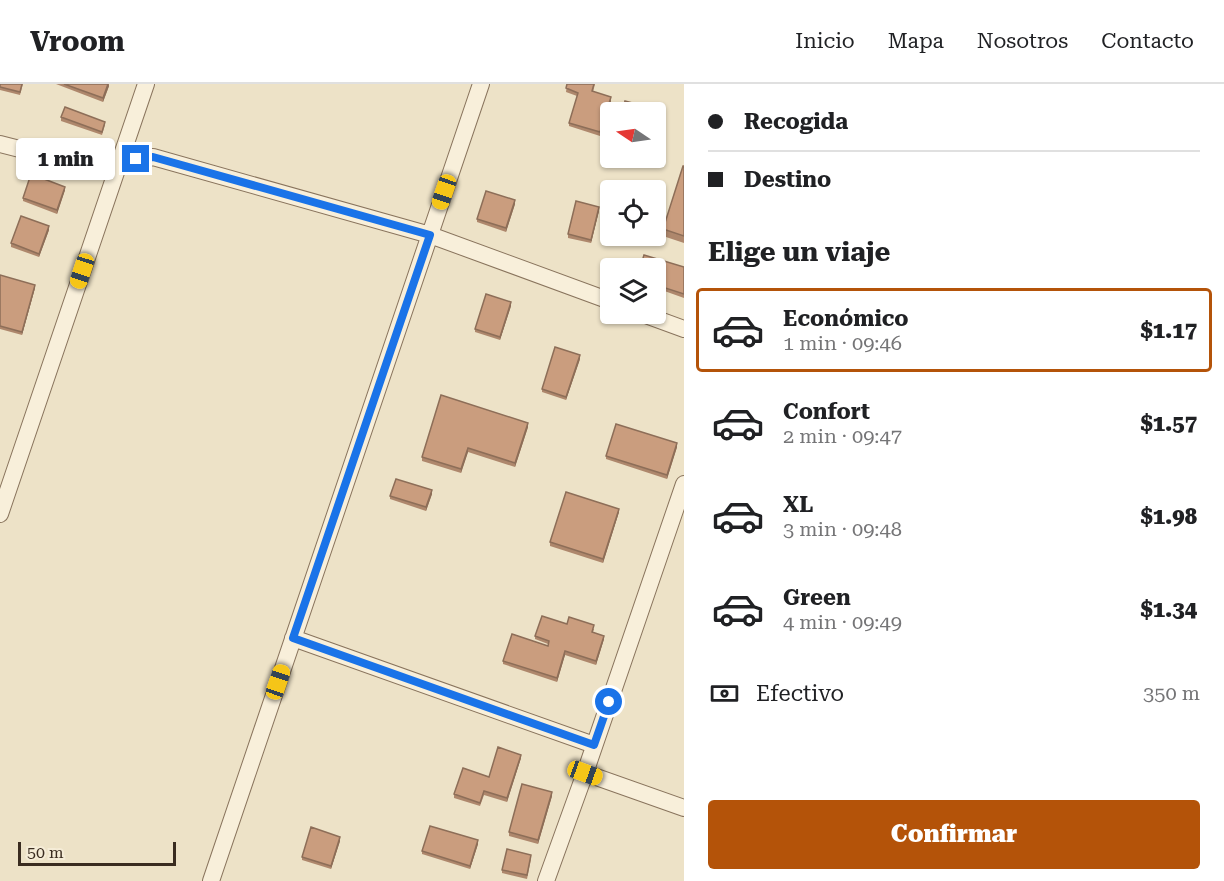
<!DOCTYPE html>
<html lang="es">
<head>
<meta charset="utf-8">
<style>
	:root { --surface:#fff; --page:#f6f6f6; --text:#202124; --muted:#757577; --line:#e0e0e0; --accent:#b45309 }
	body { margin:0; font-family:"Roboto Serif",serif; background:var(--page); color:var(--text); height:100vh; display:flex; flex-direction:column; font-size:22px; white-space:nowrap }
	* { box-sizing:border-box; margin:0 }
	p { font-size:20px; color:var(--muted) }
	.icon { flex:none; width:33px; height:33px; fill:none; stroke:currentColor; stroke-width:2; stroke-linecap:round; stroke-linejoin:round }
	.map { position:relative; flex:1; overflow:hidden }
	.sheet { display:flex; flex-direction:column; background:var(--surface); width:540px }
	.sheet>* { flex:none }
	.top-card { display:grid; align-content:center; height:132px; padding:0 24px; background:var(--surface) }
	.needle { width:39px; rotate:283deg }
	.buttons { position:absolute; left:600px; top:18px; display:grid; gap:12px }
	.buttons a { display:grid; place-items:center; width:66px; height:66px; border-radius:6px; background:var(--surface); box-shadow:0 2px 4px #0004; font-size:30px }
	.scale { position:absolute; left:18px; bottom:15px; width:158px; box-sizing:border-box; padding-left:6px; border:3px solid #3a2c20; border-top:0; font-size:16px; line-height:21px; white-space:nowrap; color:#3a2c20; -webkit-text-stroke:4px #f5ecd7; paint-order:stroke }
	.end { position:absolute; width:27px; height:27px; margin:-14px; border:8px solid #1a73e8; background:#fff; box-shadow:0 0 0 3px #fff }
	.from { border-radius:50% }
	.bubble { position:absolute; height:42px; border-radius:6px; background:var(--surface); box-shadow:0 2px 4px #0004; font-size:20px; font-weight:800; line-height:42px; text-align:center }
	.car { position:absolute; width:18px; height:36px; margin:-18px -9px; border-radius:8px; box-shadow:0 0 4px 2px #0007; background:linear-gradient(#f5c518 24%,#345 0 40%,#f5c518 0 76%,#345 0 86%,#f5c518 0) }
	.top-card b { display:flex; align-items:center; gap:21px; height:57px; font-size:22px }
	.top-card b+b { border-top:2px solid var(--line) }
	.top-card i { width:15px; height:15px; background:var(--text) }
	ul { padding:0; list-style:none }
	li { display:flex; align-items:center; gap:18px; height:84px; margin:0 12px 9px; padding:0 12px; border:3px solid transparent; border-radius:6px }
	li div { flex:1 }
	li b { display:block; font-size:22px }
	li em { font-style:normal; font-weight:800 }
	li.on { border-color:var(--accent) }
	li>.icon { width:54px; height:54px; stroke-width:1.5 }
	h2 { padding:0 24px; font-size:27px; line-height:72px }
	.pay { display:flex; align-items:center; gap:15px; height:66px; padding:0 24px; font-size:22px }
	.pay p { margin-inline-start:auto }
	.button { display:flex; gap:12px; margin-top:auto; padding:12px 24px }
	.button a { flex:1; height:69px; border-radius:6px; background:var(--accent); color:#fff; font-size:24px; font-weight:800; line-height:69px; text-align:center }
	header { display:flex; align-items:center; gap:36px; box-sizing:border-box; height:84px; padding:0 30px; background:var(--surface); border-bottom:2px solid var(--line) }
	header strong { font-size:28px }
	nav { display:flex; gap:33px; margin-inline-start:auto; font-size:21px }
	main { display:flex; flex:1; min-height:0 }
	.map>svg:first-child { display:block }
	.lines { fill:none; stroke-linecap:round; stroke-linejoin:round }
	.street-casing { stroke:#89745d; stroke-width:18 }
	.street { stroke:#f8efda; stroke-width:16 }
	.wall { fill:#ae876c }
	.shaded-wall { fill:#8d6e58 }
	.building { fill:#ca9d7e; stroke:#8d6e58; stroke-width:1.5 }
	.route { stroke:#1a73e8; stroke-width:8 }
</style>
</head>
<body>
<header>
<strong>Vroom</strong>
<nav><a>Inicio</a><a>Mapa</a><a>Nosotros</a><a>Contacto</a></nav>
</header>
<main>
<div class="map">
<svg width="684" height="797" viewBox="0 0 684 797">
	<rect width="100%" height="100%" fill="#ede2c7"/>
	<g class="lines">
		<g class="street-casing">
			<path id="street" d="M0,60L90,83L153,73L430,151L610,217
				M643,230L684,245
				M0,430L146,0
				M293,554L594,661
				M585,689L684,724
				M211,797L481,0
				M546,797L585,689L684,400"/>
		</g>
		<use href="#street" class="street"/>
	</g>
	<path class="wall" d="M0,0H23L20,11L0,6Z
		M56,0H109V2L103,18Z
		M567,0H595L593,8L611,17L600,52L569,42V39L577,12L566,8Z
		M61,33L105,41L102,51L61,37Z
		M684,82V159L663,152V145Z
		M65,106L57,130L23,117V114Z
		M515,120L506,148L477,138V135Z
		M599,127L591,159L568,154V150Z
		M49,146L39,173L11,163V159Z
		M684,183V214L656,204V184Z
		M0,191L35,204L22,251L0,245Z
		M511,222L500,256L475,248V245Z
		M580,275L566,316L542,308V305Z
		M528,343L515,383L468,368L461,389L422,377V373Z
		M677,363L667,395L606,375V372Z
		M432,410L426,427L390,415V412Z
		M619,428L603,479L550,462V458Z
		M567,540L594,545L593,548L604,555L596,581L565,571L557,598L503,580V577L548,562V560L535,555V552Z
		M521,674L507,718L484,711L480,722L454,714V710L489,693Z
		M552,712L538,760L509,752V748Z
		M340,757L331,785L302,776V773Z
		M478,760L470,785L422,770V767Z
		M531,775L527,795L502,789V786Z"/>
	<path class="shaded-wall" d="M108,0L109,2L103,18V14Z
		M611,13V17L600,52V48Z
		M65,103V106L57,130V126Z
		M515,116V120L506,148V144Z
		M599,123V127L591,159V156Z
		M49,142V146L39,173V170Z
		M35,201V204L22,251V248Z
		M511,218V222L500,256V253Z
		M580,271V275L566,316V313Z
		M528,339V343L515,383V379Z
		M677,359V363L667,395V391Z
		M468,364V368L461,389V385Z
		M432,406V410L426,427V423Z
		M619,425V428L603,479V475Z
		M604,552V555L596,581V577Z
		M565,567V571L557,598V594Z
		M521,671V674L507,718V714Z
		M552,708V712L538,760V756Z
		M340,753V757L331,785V782Z
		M478,756V760L470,785V782Z"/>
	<path class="building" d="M0,0H22L20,8L0,3Z
		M64,0H108L103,14Z
		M567,0H594L592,7L611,13L600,48L569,39L578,9L566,4Z
		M625,17L644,22L642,28H622Z
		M65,23L105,38L102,48L61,33Z
		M683,82H684V152L663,145Z
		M31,90L65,103L57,126L23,114Z
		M486,107L515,116L506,144L477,135Z
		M576,117L599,123L591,156L568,150Z
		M21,132L49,142L39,170L11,159Z
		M644,171L684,183V210L656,201V184H640Z
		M0,191L35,201L22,248L0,242Z
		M486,210L511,218L500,253L475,245Z
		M555,263L580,271L566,313L542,305Z
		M441,311L528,339L515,379L468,364L461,385L422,373Z
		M616,340L677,359L667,391L606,372Z
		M396,395L432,406L426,423L390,412Z
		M566,408L619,425L603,475L550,458Z
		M542,532L567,540L569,533L594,541L592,548L604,552L596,577L565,567L557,594L503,577L512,550L548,562L549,557L535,552Z
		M498,663L521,671L507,714L484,707L480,719L454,710L463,684L489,693Z
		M522,700L552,708L538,756L509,748Z
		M430,742L478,756L470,782L422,767Z
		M311,743L340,753L331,782L302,773Z
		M507,765L531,771L527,791L502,786Z"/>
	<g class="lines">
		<path class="route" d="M136,75L153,73L430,151L293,554L594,661L609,618"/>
	</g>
</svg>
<div class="buttons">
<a><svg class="needle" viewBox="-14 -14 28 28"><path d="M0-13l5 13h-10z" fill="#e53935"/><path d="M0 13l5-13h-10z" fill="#757577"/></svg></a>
<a><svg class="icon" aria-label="locate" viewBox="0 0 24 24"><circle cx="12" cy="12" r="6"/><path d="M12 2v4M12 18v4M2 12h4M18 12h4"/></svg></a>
<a><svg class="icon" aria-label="layers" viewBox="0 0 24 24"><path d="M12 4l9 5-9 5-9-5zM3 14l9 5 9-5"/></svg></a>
</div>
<div class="scale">50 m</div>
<i class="end from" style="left:609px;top:618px"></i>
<i class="end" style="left:136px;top:75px"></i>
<div class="bubble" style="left:16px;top:54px;width:99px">1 min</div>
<i class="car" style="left:444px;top:108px;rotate:199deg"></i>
<i class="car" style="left:82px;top:187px;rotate:198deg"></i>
<i class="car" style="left:278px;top:598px;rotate:19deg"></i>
<i class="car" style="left:585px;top:689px;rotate:110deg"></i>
</div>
<section class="sheet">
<div class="top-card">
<b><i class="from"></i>Recogida</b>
<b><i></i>Destino</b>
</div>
<h2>Elige un viaje</h2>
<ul>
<li class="on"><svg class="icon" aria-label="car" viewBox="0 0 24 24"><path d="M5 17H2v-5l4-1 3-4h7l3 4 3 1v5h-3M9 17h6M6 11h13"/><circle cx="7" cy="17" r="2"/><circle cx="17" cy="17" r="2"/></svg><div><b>Económico</b><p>1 min · 09:46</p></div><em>$1.17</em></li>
<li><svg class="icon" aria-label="car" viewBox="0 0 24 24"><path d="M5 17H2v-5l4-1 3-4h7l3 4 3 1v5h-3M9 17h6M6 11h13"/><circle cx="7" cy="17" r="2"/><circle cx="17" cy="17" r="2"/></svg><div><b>Confort</b><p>2 min · 09:47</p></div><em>$1.57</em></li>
<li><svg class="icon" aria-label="car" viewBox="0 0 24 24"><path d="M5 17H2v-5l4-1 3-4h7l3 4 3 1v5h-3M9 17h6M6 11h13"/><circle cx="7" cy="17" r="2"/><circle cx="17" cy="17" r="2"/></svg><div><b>XL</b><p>3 min · 09:48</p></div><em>$1.98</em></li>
<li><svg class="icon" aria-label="car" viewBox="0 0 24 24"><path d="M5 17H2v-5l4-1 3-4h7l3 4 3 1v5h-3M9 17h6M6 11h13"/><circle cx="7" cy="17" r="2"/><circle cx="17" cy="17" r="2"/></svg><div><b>Green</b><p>4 min · 09:49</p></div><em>$1.34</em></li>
</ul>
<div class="pay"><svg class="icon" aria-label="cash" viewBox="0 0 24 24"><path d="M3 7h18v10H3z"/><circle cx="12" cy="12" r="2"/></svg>Efectivo<p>350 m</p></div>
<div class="button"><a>Confirmar</a></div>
</section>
</main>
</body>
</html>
